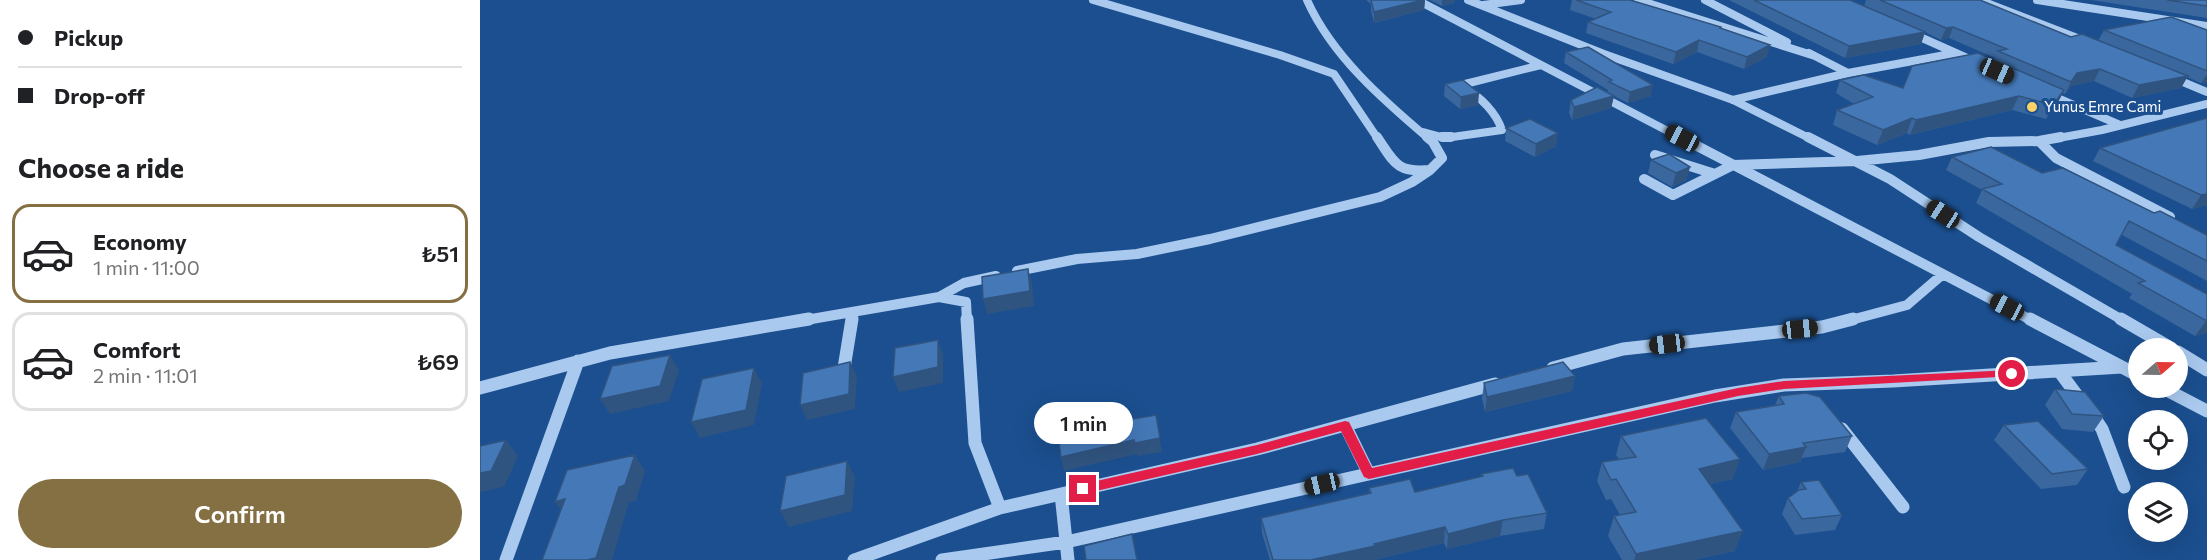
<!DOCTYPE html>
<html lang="en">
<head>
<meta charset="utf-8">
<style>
	:root { --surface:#fff; --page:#f6f6f6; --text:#202124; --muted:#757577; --line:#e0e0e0; --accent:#847042 }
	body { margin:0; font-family:Commissioner,sans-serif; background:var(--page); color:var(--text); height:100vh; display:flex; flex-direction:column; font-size:22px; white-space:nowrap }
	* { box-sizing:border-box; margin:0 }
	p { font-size:20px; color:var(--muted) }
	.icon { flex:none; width:33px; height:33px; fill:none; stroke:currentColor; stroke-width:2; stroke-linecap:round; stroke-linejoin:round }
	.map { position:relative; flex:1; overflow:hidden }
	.panel { display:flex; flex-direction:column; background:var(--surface); width:480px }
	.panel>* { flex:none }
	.guide { display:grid; align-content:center; height:132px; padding:0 18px; background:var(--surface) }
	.needle { width:39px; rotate:70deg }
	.fabs { position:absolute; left:1648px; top:338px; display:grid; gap:12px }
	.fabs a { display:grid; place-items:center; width:60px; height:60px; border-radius:50%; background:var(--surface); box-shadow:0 6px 24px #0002; font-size:30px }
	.end { position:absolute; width:27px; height:27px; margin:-14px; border:8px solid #e11d48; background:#fff; box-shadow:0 0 0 3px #fff }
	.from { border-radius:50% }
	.bubble { position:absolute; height:42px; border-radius:21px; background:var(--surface); box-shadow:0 6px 24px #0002; font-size:20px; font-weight:600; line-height:42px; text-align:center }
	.car { position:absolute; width:18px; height:36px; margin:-18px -9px; border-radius:8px; box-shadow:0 0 4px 2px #0007; background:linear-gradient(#222 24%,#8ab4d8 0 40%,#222 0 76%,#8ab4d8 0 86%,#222 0) }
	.guide b { display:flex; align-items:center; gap:21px; height:57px; font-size:22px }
	.guide b+b { border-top:2px solid var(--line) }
	.guide i { width:15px; height:15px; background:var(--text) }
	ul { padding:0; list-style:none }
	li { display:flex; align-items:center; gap:18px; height:99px; margin:0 12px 9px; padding:0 6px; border:3px solid var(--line); border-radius:18px }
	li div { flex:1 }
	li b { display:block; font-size:22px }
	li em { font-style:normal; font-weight:600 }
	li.current { border-color:var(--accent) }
	li>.icon { width:54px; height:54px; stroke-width:1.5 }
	h2 { padding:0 18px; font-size:27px; line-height:72px }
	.primary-button { display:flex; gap:12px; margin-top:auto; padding:12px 18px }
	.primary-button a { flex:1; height:69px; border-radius:36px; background:var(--accent); color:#fff; font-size:24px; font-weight:600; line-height:69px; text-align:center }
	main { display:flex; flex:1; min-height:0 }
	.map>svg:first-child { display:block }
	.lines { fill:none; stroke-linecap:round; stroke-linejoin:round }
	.minor-far2 { stroke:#a9c9ee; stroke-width:8 }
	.minor-far1 { stroke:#a9c9ee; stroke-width:10 }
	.minor { stroke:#a9c9ee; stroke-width:13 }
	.wall { fill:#3a679d }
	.shaded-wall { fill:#305480 }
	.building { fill:#4478b7; stroke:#305480; stroke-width:1.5 }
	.route { fill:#e11d48 }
	.poi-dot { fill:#ffd166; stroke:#1b4f8f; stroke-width:2 }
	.labels { text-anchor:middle; stroke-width:6; stroke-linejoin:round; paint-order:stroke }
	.far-poi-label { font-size:15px; fill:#fff; stroke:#1b4f8f; text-anchor:start }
</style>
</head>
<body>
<main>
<section class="panel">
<div class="guide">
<b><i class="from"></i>Pickup</b>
<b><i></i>Drop-off</b>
</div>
<h2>Choose a ride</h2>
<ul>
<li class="current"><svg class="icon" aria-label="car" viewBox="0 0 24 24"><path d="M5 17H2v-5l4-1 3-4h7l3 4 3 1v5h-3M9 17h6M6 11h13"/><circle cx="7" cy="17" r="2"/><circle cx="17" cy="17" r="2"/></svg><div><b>Economy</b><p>1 min · 11:00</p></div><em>₺51</em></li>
<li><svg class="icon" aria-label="car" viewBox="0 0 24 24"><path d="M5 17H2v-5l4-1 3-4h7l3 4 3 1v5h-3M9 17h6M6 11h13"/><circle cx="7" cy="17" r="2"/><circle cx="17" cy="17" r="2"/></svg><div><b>Comfort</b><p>2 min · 11:01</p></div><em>₺69</em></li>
</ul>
<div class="primary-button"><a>Confirm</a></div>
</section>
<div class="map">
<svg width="1727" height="560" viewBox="0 0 1727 560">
	<rect width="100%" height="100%" fill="#1b4f8f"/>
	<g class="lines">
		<path class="minor-far2" d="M613,0L800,55L854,74L898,139
			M827,0C852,56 903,100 949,139
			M937,0L1203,139
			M988,0L1124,54L1253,100L1331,139
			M1158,0L1335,56
			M1225,0L1307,42
			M1499,0L1605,41
			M1557,0L1727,26
			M1003,5L1041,0
			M1431,33L1496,62
			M1329,53L1368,73
			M1691,77L1727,92
			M1568,94L1640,125
			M1253,100L1368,73L1476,53
			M943,132L965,138L1022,130C1015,110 999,96 981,85L1061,65
			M1573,139L1622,130L1727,104"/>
		<path class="minor-far1" d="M897,137C914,162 916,173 950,170L962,158L953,142L947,137
			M962,137H971
			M1200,137L1553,321
			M1328,137L1410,179L1499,237L1644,321
			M1559,141L1576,158L1690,217
			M1175,155L1235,174
			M1164,179L1193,195L1253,165L1377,161L1439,155L1509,142L1559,141L1581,137
			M537,271L597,259L657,254L730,239L900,197L932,182L950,170
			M459,297L484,283L516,276
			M320,321L459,297L486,302L487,321
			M372,321L373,313
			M1367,321L1427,305L1463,274"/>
		<path class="minor" d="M487,319L495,443L520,508
			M1550,319L1659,376
			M1641,319L1691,348
			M1698,352L1727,370
			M364,368L372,319
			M1073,368L1143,349L1342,327L1373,319
			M1579,371L1602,402
			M1681,387L1727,411
			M0,388L130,353L329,319
			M1612,414L1622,429L1644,487
			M865,425L889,474
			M1362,429L1423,507
			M581,494L588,560
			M26,560L98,361
			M374,560L520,508L777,449L1015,384
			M462,560L586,542L1235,396L1304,385L1413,381L1642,367"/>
	</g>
	<path class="wall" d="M886,0H945L944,10L894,23L891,10V4Z
		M950,0H975L974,3L962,6Z
		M1092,0H1150L1241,29L1287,57L1264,69L1217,52L1193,64L1106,33L1108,22L1116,19L1090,10Z
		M1249,0H1370L1439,30L1384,6L1386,0H1500L1591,37L1618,41L1624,30H1727V82L1721,83L1707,77L1701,88L1652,98L1614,81L1591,86L1585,94L1583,93L1577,104L1566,119L1532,110L1430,135L1427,133L1397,145L1353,125L1357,110L1374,104L1356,93L1360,80L1423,88L1514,60L1515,58L1469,38L1461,40L1445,32L1441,44L1365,58Z
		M1611,0H1727V18Z
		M1086,52L1171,96L1148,103L1134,96L1131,108L1092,120L1089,113L1091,100L1127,93L1128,90L1084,63Z
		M965,84L998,105L980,109L964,96Z
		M1727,118V205L1712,209L1613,161L1620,148Z
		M1026,128L1076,146L1055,157L1025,141Z
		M1472,157L1562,173L1674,213L1727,235V281L1642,235L1636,245L1727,294V332L1715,336L1649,298L1652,294L1496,203L1502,190L1466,170Z
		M1171,160L1210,167L1206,180L1192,187L1168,173Z
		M1095,376L1092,391L1005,412L1002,398L1004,383Z
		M1575,389L1624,416L1613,432L1582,429L1565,405Z
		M1299,396L1372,436L1365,452L1322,458L1320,462L1283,470L1250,428L1256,412L1295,405Z
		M1524,425L1608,469L1597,485L1561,489L1514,440Z
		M1141,436L1253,479L1230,484L1255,551L1213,560H1142L1128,536L1134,516L1140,515L1131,499L1126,500L1117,481L1122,462L1139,459L1136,455Z
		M1001,474L1037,476L1067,513L1064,529L1020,536L967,549L964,543L894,560H790L782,533L781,518L889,493V488L935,492L1001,477Z
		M1321,482L1362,515L1355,530L1315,535L1302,514L1308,498L1317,491Z"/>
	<path class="shaded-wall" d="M945,0L944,10L894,23V12Z
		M962,0H975L974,3L962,6Z
		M1473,27L1469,38L1461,40L1466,28Z
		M1445,32L1441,44L1365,58L1369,46Z
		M1219,40L1217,52L1193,64L1196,52Z
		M1290,45L1287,57L1264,69L1267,57Z
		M1620,69L1614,81L1591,86L1585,94L1591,82L1597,73Z
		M1727,74V82L1721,83Z
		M1708,76L1701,88L1652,98L1659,85Z
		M1173,85L1171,96L1148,103L1150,92Z
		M1584,90L1577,104L1566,119L1573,105Z
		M999,93L998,105L980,109L981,97Z
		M1134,96L1131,108L1092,120L1094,107Z
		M1539,96L1532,110L1430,135L1436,120Z
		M1432,118L1427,133L1397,145L1403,130Z
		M1078,133L1076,146L1055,157L1056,144Z
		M1210,167L1206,180L1192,187L1196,173Z
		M1727,194V205L1712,209L1721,195Z
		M548,269L552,283L554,306L507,314L503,299Z
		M1726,321H1727V332L1715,336Z
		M458,340L463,355V383L419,392L413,377Z
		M190,355L199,370L189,401L130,414L120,399Z
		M370,362L377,377L375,409L327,420L320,405Z
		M274,368L282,383L274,425L220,438L211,422Z
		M1095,376L1092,391L1005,412L1007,397Z
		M676,415L682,452L657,456V454L584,471L581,457L654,440Z
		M26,440L38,456L24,487L0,492V473Z
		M1326,447L1320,462L1283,470L1289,454Z
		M155,455L165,471L156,501L149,502L132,560H107L139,487Z
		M1260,459L1253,479L1212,488L1219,469Z
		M367,461L375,477L372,511L309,527L300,511Z
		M85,499L87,517L75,502Z
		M1023,520L1020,536L967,549L968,534Z
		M965,527L964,543L894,560H831Z
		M1263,531L1255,551L1213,560H1154L1156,554Z"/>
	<path class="building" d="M891,0H943L894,12Z
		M1096,0H1150L1241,27L1240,28L1290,45L1267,57L1219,40L1196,52L1108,22L1131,12Z
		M1274,0H1370L1445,32L1369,46Z
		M1400,0H1500L1591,37L1602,34L1708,76L1659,85L1620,69L1597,73L1591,82L1518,51L1527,49L1473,27L1466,28Z
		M1687,0H1727V6Z
		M1691,17L1727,30V71L1624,30Z
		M1108,47L1173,85L1150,92L1129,82L1132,80L1086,52Z
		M1498,53L1584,90L1573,105L1539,96L1436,120L1432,118L1403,130L1357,110L1393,97L1360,80L1384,75L1423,88L1432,66Z
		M983,80L999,93L981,97L965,84Z
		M1117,87L1134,96L1094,107L1091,100Z
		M1727,118V194L1721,195L1620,148Z
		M1050,119L1078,133L1056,144L1026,128Z
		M1511,147L1562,173L1583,168L1674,213L1680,211L1727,235V261L1649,221L1636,245L1727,294V321L1658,283L1665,281L1502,189L1522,184L1472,157Z
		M1189,154L1210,167L1196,173L1171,160Z
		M548,269L550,291L503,299L502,277Z
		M458,340V367L413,377L415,348Z
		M190,355L180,386L120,399L132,366Z
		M370,362L369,394L320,405L323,373Z
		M1083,362L1095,376L1007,397L1004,383Z
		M274,368L266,410L211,422L222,379Z
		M1575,389L1605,392L1624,416L1592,414Z
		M1326,393L1340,397L1372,436L1323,443L1326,447L1289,454L1256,412L1304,404L1299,396Z
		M629,415L630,423L676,415L680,438L655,443L654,440L581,457L577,427Z
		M1226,418L1260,459L1219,469L1263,531L1156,554L1134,516L1156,512L1136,479L1131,480L1122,462L1156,457L1141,436Z
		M1558,421L1608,469L1572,474L1524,425Z
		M26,440L11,471L0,473V446Z
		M155,455L145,485L139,487L116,558L107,560H62L85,499L75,502L87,470Z
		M367,461L365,495L300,511L306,476Z
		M1033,468L1037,476L1048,474L1067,513L1023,520L968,534L965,527L894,544L895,546L831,560H793L781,518L891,493L889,488L930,479L935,492L1003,476L1001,474Z
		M1339,480L1362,515L1322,519L1308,498L1319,490L1326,489L1321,482Z
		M652,534L657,560H606L604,546Z"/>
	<path class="route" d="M1532,370L1537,374L1536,376L1304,389L1258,396L889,479L884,477L861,431L777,454L603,494L597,489L603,484L777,445L865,421L869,422L892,468L1258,388L1304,381Z"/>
	<circle class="poi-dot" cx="1552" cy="107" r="6"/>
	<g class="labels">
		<g class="far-poi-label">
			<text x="1564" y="112">Yunus Emre Cami</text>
		</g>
	</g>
</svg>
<div class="fabs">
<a><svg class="needle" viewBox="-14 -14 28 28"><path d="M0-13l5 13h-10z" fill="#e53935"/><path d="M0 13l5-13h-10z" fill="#757577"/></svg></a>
<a><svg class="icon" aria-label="locate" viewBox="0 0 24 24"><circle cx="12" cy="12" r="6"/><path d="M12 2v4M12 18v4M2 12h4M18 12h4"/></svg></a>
<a><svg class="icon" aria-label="layers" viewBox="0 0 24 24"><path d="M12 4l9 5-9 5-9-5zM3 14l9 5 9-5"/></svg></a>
</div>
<i class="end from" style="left:1532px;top:374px"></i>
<i class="end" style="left:603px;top:489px"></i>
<div class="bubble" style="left:554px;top:402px;width:99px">1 min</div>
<i class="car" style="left:1517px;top:71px;rotate:114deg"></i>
<i class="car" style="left:1202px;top:138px;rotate:298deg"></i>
<i class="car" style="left:1463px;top:214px;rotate:303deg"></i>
<i class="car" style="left:1527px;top:307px;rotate:298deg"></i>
<i class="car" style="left:1320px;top:329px;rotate:84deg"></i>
<i class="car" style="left:1187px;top:344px;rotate:263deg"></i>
<i class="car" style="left:842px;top:484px;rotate:257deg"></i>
</div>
</main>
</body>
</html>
